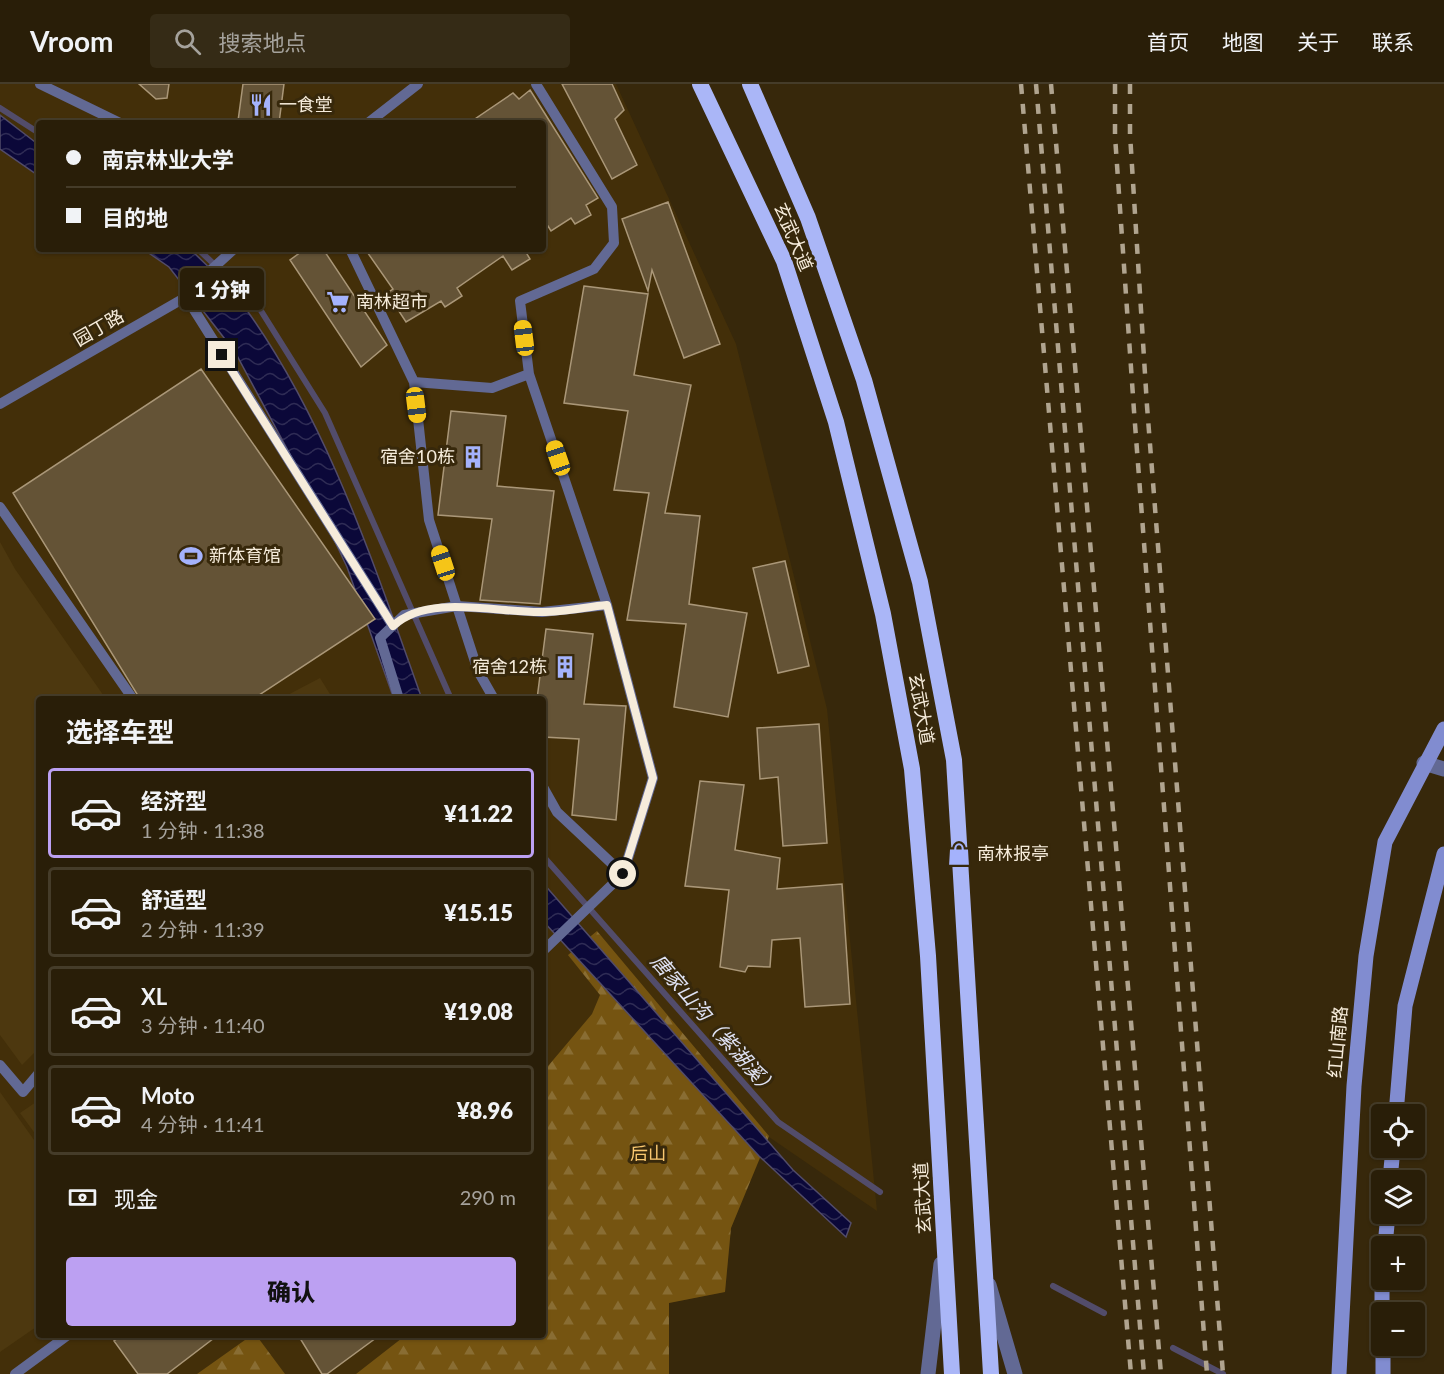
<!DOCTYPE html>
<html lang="zh">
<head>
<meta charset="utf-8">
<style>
	:root { --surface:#291e08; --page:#352b16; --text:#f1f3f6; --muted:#a5a29c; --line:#453c29; --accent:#bca0f2 }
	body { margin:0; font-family:Lato,"Noto Sans SC",sans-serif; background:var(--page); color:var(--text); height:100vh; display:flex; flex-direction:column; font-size:22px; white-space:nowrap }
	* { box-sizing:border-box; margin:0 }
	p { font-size:20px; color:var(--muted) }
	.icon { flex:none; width:33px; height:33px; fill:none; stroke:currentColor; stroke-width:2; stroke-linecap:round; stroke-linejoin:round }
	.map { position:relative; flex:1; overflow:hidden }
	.sheet { position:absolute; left:36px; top:612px; width:510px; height:642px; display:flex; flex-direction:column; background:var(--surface); border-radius:6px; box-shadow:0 2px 4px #0004,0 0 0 2px var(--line) }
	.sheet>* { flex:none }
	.guide { position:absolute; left:36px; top:36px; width:510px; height:132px; border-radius:6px; box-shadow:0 2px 4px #0004,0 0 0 2px var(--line); display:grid; align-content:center; height:132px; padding:0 30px; background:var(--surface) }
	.tools { position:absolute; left:1371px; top:1020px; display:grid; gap:12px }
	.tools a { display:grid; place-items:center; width:54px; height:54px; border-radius:6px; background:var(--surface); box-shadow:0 2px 4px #0004,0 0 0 2px var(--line); font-size:30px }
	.end { position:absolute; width:27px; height:27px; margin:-14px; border:8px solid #f6ecdb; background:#111; box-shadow:0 0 0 3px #111 }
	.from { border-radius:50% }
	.bubble { position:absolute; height:42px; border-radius:6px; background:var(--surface); box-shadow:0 2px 4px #0004,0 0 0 2px var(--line); font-size:20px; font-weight:800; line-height:42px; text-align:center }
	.car { position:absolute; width:18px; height:36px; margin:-18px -9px; border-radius:8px; box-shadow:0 0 4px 2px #0007; background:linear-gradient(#f5c518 24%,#345 0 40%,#f5c518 0 76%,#345 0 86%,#f5c518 0) }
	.guide b { display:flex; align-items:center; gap:21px; height:57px; font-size:22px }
	.guide b+b { border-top:2px solid var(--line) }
	.guide i { width:15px; height:15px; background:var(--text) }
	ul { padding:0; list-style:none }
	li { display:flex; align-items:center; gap:18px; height:90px; margin:0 12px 9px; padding:0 18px; border:3px solid var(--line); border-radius:6px }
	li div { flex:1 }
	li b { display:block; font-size:22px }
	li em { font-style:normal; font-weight:800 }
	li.current { border-color:var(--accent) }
	li>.icon { width:54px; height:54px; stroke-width:1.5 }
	h2 { padding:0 30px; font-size:27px; line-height:72px }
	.pay { display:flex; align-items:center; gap:15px; height:66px; padding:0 30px; font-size:22px }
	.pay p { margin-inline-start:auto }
	.button { display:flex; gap:12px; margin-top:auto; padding:12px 30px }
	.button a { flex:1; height:69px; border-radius:6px; background:var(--accent); color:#111; font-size:24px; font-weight:800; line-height:69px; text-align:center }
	header { display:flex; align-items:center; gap:36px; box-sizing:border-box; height:84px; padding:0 30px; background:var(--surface); border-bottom:2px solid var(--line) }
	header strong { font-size:28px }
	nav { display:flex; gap:33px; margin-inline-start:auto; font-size:21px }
	.search { width:420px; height:54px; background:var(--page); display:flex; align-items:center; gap:15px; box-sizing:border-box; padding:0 21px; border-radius:6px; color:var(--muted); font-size:22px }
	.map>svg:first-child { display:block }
	.built { fill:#432f09; fill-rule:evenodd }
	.forest { fill:url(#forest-firs) }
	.garden { fill:#4d380f }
	.water { fill:url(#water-waves); stroke:#524c6a; stroke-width:1.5 }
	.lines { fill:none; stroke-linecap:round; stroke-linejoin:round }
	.stream { stroke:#524c6a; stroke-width:6 }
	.building { fill:#645336; stroke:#aa9778; stroke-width:1.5 }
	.service { stroke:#626994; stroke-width:10 }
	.tertiary { stroke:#626994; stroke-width:15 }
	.secondary { stroke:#818cd0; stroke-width:15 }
	.trunk { stroke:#aab6f7; stroke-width:16 }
	.rail { stroke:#b0a48f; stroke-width:4.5; stroke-dasharray:10 10; stroke-linecap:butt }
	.route { stroke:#f6ecdb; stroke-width:8 }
	.labels { text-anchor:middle; stroke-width:6; stroke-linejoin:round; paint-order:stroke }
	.poi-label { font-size:18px; fill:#f6ecdb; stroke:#37280b; text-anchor:start }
	.street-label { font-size:18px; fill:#f6ecdb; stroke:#37280b }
	.park-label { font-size:18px; fill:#fac870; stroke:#37280b }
	.water-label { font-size:20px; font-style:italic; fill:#e0e3f5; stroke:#37280b }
</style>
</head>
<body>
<header>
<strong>Vroom</strong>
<div class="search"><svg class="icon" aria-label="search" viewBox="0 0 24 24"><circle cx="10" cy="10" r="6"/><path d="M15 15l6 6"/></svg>搜索地点</div>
<nav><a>首页</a><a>地图</a><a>关于</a><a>联系</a></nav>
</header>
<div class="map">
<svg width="1444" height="1290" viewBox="0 0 1444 1290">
	<defs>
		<pattern id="forest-firs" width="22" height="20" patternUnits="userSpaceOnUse" patternTransform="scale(1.5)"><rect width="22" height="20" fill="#755411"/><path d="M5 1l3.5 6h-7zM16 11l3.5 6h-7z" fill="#896d33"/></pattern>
		<pattern id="water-waves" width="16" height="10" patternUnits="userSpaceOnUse" patternTransform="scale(1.5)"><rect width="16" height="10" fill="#0b0839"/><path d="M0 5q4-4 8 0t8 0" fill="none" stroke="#2f2c55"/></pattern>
	</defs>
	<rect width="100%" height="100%" fill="#37280b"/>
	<path class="built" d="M0,0H616L736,260L827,625L877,1127L769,1053L731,1144L725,1208L669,1219V1290H0ZM39,39H543V165H39ZM39,615H543V1251H39Z"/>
	<path class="forest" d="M597,847L769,1052L731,1144L725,1208L669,1219V1290H356L406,1251H543V988L592,930L600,911L568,871Z
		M252,1251H256L285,1290H197Z"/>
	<path class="garden" d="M0,458L15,485L106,615H39V964L22,981L0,951Z
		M320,594L333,615H280Z
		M0,1008L39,1063V1241L0,1268Z
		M39,1016V1055L20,1029Z"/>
	<path class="water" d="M0,31L39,61V92L0,65Z
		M143,165H190C206,181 224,196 238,214C326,332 373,478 422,615H394L347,483L321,428L235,268L169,183Z
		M543,799L793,1086L851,1139L846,1153L759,1072L543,837Z"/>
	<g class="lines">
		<path class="stream" d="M0,24L39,49
			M198,165L258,222L325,329L451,615
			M543,772L778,1038L880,1108
			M1053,1202L1104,1229
			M1173,1264L1223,1290"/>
	</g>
	<path class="building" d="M139,0H169L167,14L156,15Z
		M243,0H284L279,39L238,37Z
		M562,0H612L624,26L615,35L637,81L612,95Z
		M530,6L598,114L586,121L591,131L575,140L571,134L551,147L548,142L543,145V39H469L513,9L519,15Z
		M668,118L720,260L684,274L652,186L648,207L622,135Z
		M305,165H323L387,261L361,283L290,176Z
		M365,165H524L530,175L512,186L503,172L457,204L462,212L445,223L441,217L406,238L387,209L393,205Z
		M584,202L648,210L634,291L691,301L665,429L700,432L689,520L747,529L728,633L674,623L686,540L627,536L649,409L614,406L628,327L564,319Z
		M201,285L375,535L253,615H140L13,409Z
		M451,327L506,332L497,402L554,407L540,520L480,516L492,435L438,431Z
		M785,477L809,582L778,589L753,484Z
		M546,545L593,550L584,620L626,622L616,736L572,731L579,655L543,653V615H537Z
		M819,640L827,759L783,762L778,693L760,695L757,644Z
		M700,697L744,701L735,766L780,774L777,805L842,800L850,920L805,923L800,854L772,856L770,883L748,882L745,888L720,883L729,806L685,802Z
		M122,1251H218L167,1290H138L114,1257Z
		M298,1251H380L327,1290H322Z"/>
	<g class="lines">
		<path class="service" d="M40,0L120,39
			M368,39L418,0
			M350,165L414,298L429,436L478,587L494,615
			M186,213L393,542
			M529,290L607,521L653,694L623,790
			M414,298L492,304L529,290L520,217L594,185L614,159L612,123L536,0
			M0,320L186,213L189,206L234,165
			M0,423L133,615
			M399,615L380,554L404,531L457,522L542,528L607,521
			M543,703L557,728L623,790L543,867
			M0,981L23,1008L39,989
			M15,1290L68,1251"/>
		<path class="tertiary" d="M1424,679L1444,685
			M989,1201L1015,1290
			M928,1290L941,1180"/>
		<path class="secondary" d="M1396,1030L1405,922L1444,770
			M1390,1096L1393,1064
			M1385,1162L1388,1130
			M1382,1232V1196
			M1383,1262V1290
			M1339,1290L1354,1002L1366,872L1385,758L1444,645"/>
		<path class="trunk" d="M700,0L784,177L836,338L883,530L912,685L928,872L952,1290
			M750,0L808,134L864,296L920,498L954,676L991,1290"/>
		<path class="rail" d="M1021,0L1131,1290
			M1036,0L1144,1290
			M1051,0L1161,1290
			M1115,0V52L1134,327L1207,1290
			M1130,0V50L1147,322L1223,1290"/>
	</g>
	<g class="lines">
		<path class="route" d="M222,271L393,542C428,509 498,529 542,528C564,528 586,523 607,521L653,694L623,790"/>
	</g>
	<defs>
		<g id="restaurant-bare" transform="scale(1.8)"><path d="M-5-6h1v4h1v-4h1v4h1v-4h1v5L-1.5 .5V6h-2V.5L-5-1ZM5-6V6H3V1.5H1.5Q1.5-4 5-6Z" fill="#a4b2fc" stroke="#37280b" stroke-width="2.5" paint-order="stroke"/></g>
		<g id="supermarket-bare" transform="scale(1.8)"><path d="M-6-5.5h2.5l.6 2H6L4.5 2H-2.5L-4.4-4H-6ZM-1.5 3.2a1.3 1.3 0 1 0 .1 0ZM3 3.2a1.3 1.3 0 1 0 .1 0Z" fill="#a4b2fc" stroke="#37280b" stroke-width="2.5" paint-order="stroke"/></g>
		<g id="building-bare" transform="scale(1.8)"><path d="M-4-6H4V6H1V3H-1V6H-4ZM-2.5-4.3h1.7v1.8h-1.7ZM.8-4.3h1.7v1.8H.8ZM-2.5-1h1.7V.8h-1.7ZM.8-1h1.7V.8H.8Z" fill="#a4b2fc" stroke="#37280b" stroke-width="2.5" paint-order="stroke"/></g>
		<g id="stadium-bare" transform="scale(1.8)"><path d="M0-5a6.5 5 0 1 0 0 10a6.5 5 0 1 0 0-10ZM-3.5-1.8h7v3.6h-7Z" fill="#a4b2fc" stroke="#37280b" stroke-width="2.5" paint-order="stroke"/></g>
		<g id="shop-bare" transform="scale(1.8)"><path d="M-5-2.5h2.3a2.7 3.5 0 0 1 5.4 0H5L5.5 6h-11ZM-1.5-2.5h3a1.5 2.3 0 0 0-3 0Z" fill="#a4b2fc" stroke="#37280b" stroke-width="2.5" paint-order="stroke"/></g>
	</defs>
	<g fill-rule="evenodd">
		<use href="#restaurant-bare" x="261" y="21"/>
		<use href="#supermarket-bare" x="338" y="218"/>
		<use href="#building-bare" x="473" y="373"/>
		<use href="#stadium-bare" x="191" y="472"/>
		<use href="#building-bare" x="565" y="583"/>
		<use href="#shop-bare" x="959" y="770"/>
	</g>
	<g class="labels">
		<g class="poi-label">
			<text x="279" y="27">一食堂</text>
			<text x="356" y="224">南林超市</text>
			<text x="455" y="379" text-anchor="end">宿舍10栋</text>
			<text x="209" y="478">新体育馆</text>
			<text x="547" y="589" text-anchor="end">宿舍12栋</text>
			<text x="977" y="776">南林报亭</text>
		</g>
		<g class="street-label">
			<text transform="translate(793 153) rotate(67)" y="6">玄武大道</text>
			<text transform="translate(99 244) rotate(-30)" y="6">园丁路</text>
			<text transform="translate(921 625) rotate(80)" y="6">玄武大道</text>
			<text transform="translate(1338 958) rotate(-85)" y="6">红山南路</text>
			<text transform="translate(923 1114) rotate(-93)" y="6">玄武大道</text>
		</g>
		<g class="park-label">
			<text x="648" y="1076">后山</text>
		</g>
		<g class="water-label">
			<text transform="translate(714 941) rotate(49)" y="7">唐家山沟（紫湖溪）</text>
		</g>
	</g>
</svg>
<div class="tools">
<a><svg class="icon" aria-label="locate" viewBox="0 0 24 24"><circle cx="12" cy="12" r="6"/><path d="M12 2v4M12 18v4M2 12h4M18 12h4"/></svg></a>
<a><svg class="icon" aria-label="layers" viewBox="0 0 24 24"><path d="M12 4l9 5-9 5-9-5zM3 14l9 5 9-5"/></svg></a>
<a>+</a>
<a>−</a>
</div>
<i class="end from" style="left:623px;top:790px"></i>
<i class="end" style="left:222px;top:271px"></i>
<div class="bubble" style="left:180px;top:184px;width:84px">1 分钟</div>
<i class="car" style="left:524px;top:254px;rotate:353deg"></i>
<i class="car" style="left:416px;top:321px;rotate:173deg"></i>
<i class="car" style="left:558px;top:374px;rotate:341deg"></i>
<i class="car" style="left:443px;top:479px;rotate:342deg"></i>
<div class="guide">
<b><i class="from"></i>南京林业大学</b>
<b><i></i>目的地</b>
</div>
<section class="sheet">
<h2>选择车型</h2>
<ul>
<li class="current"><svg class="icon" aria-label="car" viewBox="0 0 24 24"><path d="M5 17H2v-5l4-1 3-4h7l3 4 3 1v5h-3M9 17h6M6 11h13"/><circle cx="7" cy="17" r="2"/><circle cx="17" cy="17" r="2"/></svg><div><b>经济型</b><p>1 分钟 · 11:38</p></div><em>¥11.22</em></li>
<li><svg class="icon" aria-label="car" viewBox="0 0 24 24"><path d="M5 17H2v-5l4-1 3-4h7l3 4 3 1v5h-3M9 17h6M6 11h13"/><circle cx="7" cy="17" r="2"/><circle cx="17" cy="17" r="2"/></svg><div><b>舒适型</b><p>2 分钟 · 11:39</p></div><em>¥15.15</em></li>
<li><svg class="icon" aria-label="car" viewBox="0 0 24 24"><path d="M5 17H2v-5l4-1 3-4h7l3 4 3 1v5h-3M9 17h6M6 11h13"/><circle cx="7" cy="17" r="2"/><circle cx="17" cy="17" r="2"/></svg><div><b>XL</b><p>3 分钟 · 11:40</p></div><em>¥19.08</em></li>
<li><svg class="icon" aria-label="car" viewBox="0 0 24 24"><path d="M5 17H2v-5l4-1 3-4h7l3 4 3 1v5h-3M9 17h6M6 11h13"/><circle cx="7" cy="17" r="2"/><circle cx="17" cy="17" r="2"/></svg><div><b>Moto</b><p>4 分钟 · 11:41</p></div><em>¥8.96</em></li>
</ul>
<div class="pay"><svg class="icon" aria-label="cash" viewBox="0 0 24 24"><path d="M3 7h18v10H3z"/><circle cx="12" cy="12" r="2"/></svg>现金<p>290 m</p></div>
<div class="button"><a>确认</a></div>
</section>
</div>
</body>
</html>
